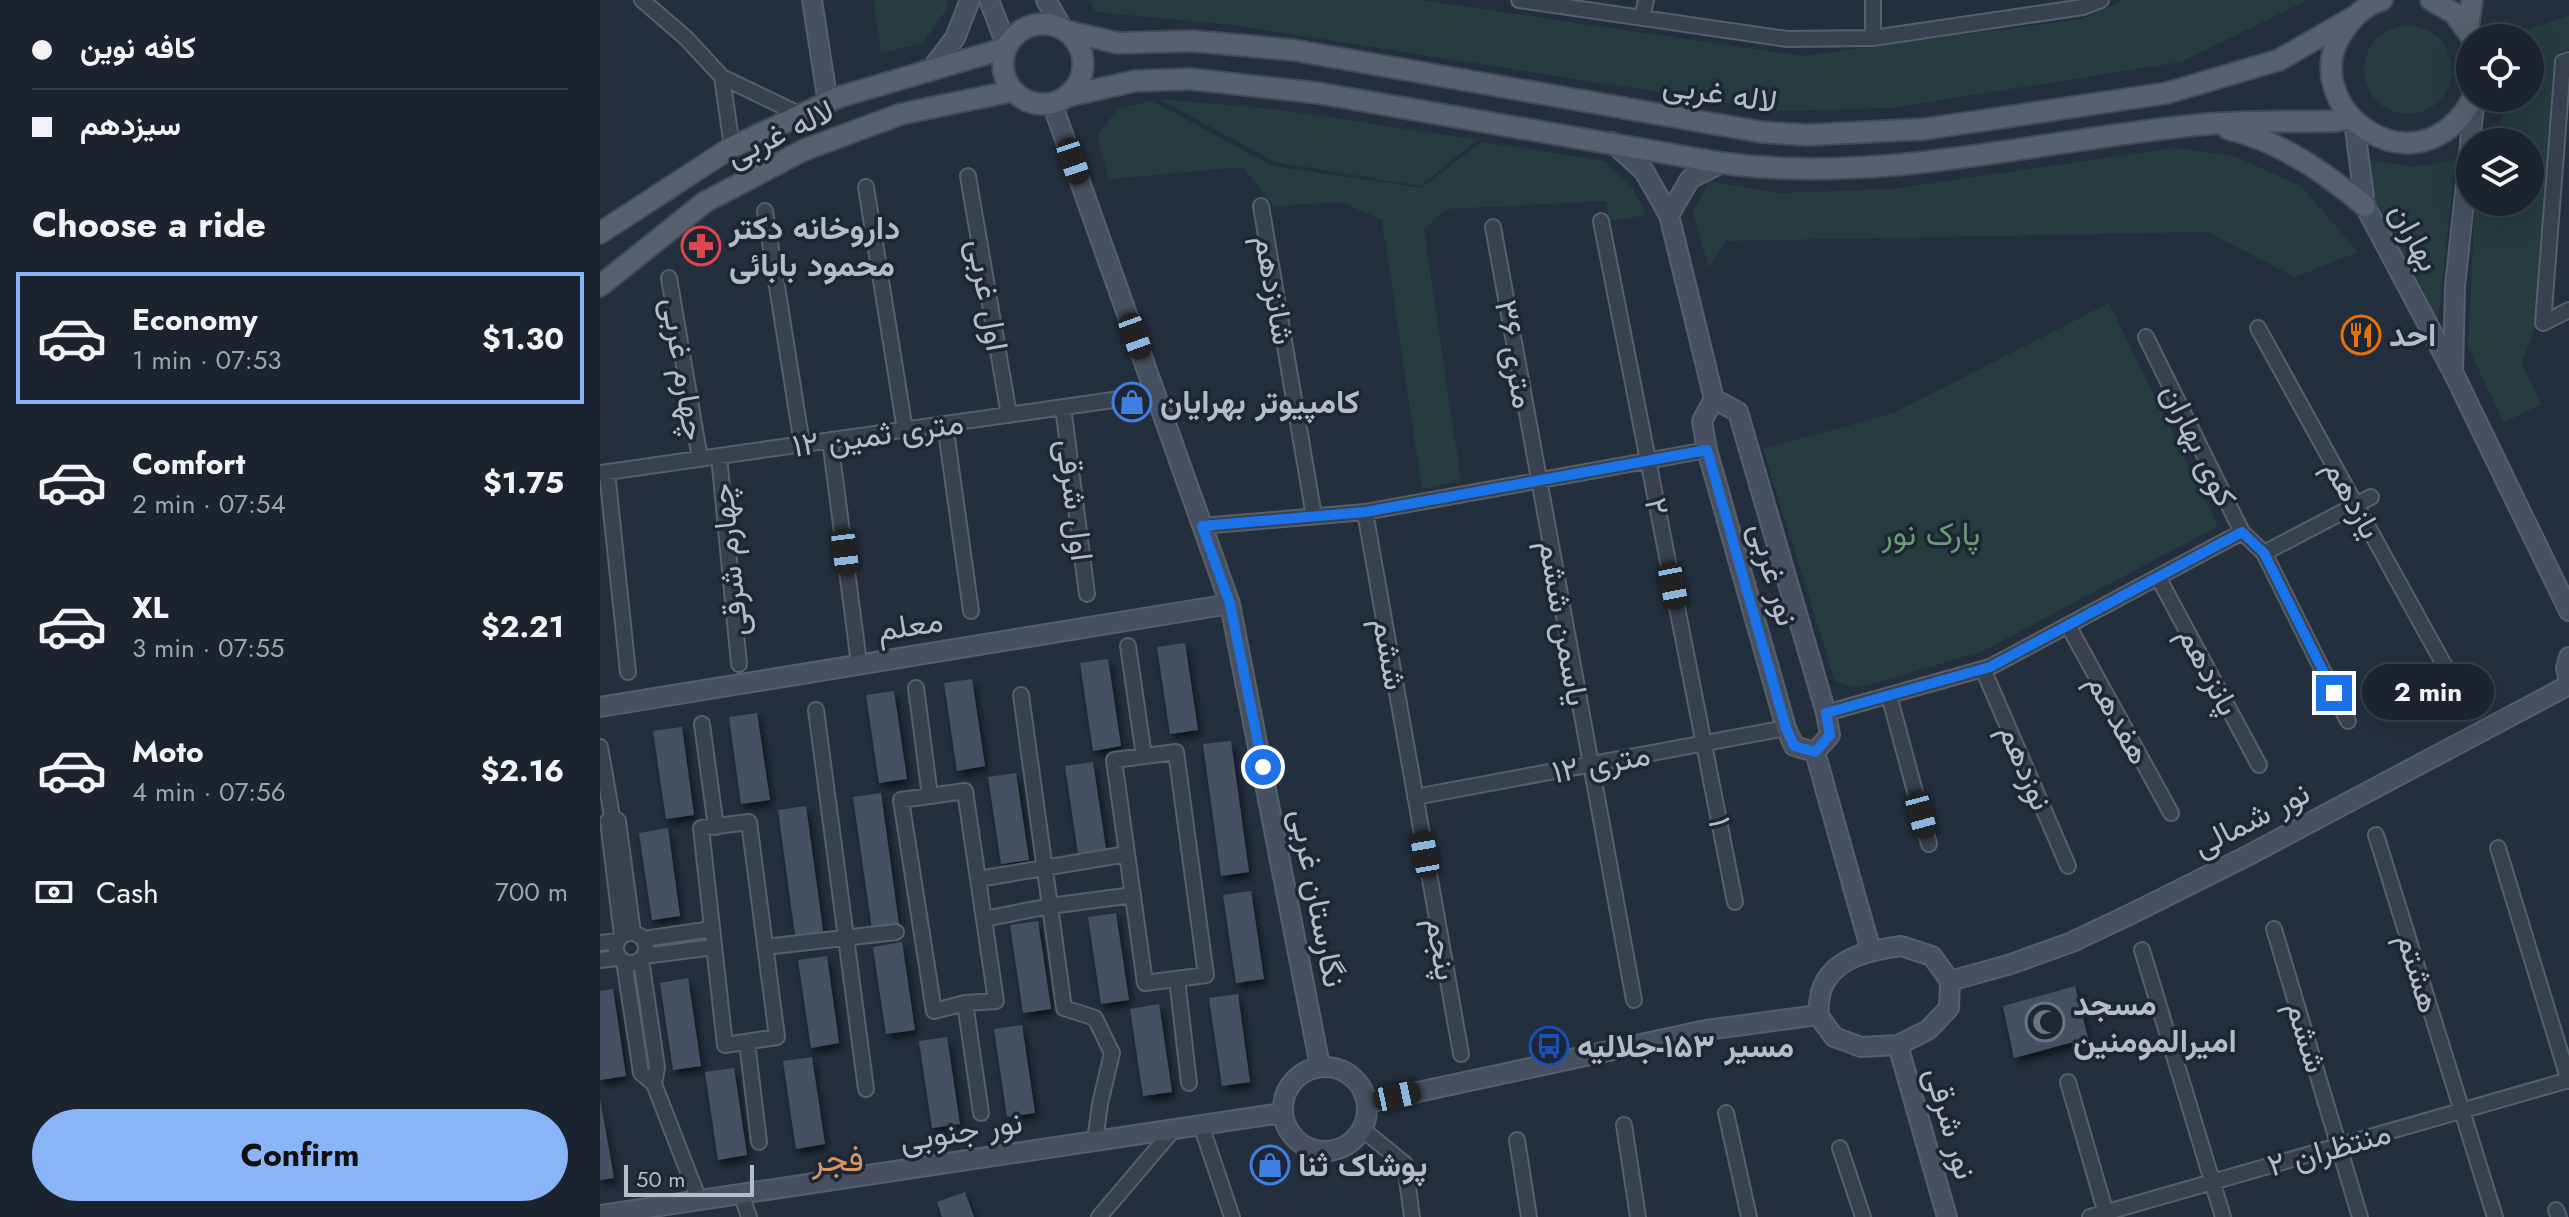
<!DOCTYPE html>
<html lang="en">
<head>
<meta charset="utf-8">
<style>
	:root { --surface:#1b232e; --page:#242b36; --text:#f1f3f6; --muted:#a0a4aa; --line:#39404a; --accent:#8ab4f8 }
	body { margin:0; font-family:Jost,Vazirmatn,sans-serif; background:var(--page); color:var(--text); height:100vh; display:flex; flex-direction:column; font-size:30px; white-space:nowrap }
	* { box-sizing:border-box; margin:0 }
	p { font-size:26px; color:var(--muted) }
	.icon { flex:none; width:44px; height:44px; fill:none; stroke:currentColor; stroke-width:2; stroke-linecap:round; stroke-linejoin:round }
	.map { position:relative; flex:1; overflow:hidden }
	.drawer { display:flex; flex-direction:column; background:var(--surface); width:600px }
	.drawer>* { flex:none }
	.hud { display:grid; align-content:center; height:176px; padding:0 32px; background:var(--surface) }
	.buttons { position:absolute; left:1856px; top:24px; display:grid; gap:16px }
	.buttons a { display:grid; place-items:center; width:88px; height:88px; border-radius:50%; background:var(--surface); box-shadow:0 8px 32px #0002,0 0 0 2px var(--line); font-size:40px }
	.scale { position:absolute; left:24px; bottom:20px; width:130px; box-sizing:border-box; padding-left:8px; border:4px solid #b4bcc9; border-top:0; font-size:22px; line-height:28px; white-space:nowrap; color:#b4bcc9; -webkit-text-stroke:6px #1d2633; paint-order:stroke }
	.end { position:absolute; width:36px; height:36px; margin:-18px; border:10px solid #1a73e8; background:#fff; box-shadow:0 0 0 4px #fff }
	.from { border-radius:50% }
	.bubble { position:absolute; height:56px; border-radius:28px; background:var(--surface); box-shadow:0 8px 32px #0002,0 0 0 2px var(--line); font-size:26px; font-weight:700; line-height:56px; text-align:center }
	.car { position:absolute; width:24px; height:48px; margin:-24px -12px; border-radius:10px; box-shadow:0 0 6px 2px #0007; background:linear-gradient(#222 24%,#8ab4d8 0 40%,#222 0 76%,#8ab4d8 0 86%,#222 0) }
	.hud b { display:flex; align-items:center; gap:28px; height:76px; font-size:30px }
	.hud b+b { border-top:2px solid var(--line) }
	.hud i { width:20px; height:20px; background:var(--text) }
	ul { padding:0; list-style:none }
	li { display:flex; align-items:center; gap:24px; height:132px; margin:0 16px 12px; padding:0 16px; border:4px solid transparent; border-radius:0px }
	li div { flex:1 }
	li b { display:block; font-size:30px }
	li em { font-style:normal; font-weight:700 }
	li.current { border-color:var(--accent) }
	li>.icon { width:72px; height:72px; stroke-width:1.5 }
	h2 { padding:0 32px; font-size:36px; line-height:96px }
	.pay { display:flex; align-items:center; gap:20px; height:88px; padding:0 32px; font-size:30px }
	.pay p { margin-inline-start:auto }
	.primary-button { display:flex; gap:16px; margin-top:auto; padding:16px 32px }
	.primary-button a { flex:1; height:92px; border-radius:48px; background:var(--accent); color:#111; font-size:32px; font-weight:700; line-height:92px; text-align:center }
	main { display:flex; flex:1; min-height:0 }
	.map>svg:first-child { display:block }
	.green { fill:#263c3f }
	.building { fill:#455162; filter:url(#shadow) }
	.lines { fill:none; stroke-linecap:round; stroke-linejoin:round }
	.street-casing { stroke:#565f6c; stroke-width:18 }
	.secondary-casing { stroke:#565f6c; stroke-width:22 }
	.primary-casing { stroke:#414a57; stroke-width:24 }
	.street { stroke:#38414e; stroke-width:14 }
	.secondary { stroke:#465061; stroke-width:18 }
	.primary { stroke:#56606e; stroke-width:20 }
	.route { stroke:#1a73e8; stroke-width:10 }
	.labels { text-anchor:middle; stroke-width:7; stroke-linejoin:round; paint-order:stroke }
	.street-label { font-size:32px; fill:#b4bcc9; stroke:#1d2633 }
	.poi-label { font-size:32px; font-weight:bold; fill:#b4bcc9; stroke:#1d2633; text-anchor:start }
	.park-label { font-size:32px; fill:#6b9a76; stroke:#1d2633 }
	.neighbourhood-label { font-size:34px; fill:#d59563; stroke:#1d2633 }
</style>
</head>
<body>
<main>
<section class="drawer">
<div class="hud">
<b><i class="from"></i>کافه نوین</b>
<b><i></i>سیزدهم</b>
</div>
<h2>Choose a ride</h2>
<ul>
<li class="current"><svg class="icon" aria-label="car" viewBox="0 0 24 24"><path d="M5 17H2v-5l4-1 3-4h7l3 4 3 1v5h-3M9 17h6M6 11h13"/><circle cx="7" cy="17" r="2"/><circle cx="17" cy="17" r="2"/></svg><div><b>Economy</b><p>1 min · 07:53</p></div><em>$1.30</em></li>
<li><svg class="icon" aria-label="car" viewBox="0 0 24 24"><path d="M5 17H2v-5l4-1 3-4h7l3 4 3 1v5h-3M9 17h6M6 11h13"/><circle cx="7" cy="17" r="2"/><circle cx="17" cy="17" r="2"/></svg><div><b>Comfort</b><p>2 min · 07:54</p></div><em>$1.75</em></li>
<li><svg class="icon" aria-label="car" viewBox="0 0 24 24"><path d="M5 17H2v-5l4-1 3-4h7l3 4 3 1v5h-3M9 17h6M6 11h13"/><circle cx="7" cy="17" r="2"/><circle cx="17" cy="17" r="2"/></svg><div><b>XL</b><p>3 min · 07:55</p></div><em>$2.21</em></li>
<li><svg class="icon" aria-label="car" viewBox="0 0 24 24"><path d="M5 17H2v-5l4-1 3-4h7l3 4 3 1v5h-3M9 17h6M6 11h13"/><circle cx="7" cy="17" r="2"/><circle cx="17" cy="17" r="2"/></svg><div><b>Moto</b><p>4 min · 07:56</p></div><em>$2.16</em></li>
</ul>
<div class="pay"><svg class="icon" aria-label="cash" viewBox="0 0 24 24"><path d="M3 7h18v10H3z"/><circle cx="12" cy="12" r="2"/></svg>Cash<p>700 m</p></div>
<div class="primary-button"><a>Confirm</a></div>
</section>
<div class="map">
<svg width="1969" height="1217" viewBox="0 0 1969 1217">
	<defs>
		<filter id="shadow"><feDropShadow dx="3" dy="5.5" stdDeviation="4" flood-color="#0009"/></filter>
	</defs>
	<rect width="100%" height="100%" fill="#242f3e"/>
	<path class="green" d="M273,0H347L348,7L323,43L281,53Z
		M488,0H820L1203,56L1482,19L1524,0H1708L1581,62L1291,108L1178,111L634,25L496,12Z
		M1969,16V49L1957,54L1937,322L1922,363L1941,404L1904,423L1868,347L1875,202H1930V142H1891L1910,98H1930V38L1906,36Z
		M1764 70a44 44 0 1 1 88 0a44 44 0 1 1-88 0Z
		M559,99L682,110L877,140L820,186L675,162Z
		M552,101L673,166L821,188L882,142L1004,161L1033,188L1046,215L1010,221L1006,201L846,209L824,230L861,481L822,489L782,220L741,202L674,206L643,167L509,179L497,137L517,109Z
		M1575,148L1634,156L1701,186L1758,252L1695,277L1608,232L1126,241L1109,268L1093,213L1109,181L1180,193L1292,189Z
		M1768,160L1814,167L1855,160L1838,326L1775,201Z
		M1509,303L1618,526L1383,651L1258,688L1235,681L1163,449L1294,413Z"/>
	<path class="building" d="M585,643L598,730L570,734L557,647Z
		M508,659L521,746L493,751L480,663Z
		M372,679L385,766L357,771L344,683Z
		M294,691L307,779L279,783L266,695Z
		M157,713L170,800L141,804L129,717Z
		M82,727L94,815L66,819L53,731Z
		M631,741L649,872L621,876L603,744Z
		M493,762L506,849L478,853L465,766Z
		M416,773L429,860L401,864L388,777Z
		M281,793L299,925L272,929L253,797Z
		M206,806L224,938L196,942L178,810Z
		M68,828L80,916L52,920L39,833Z
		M651,891L664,979L636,983L623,895Z
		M516,913L529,1000L501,1004L488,917Z
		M438,921L451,1009L423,1013L410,925Z
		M302,942L315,1030L286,1034L273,947Z
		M227,956L239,1043L211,1048L198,960Z
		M88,978L101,1066L73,1070L60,983Z
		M1475,986L1488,1038L1414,1058L1403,1006Z
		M13,989L26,1076L0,1080V991Z
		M638,994L650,1082L622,1086L609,998Z
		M559,1004L572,1092L543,1096L530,1009Z
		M422,1025L435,1113L407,1117L394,1029Z
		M347,1037L360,1124L332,1128L319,1041Z
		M212,1057L225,1144L196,1149L183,1061Z
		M134,1068L147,1155L118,1160L105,1072Z
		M0,1099L14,1178L0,1180Z
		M365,1192L374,1217H342L337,1202Z"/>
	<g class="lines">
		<g class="street-casing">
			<path id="street" d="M42,0L86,38L122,77
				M919,0L1187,39L1273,38L1483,7L1501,0
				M1042,18L1046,0
				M1273,38V0
				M1969,60L1963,62L1943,323L1969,310
				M132,147L122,77L201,115
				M368,176L409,415
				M266,187L305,430
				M661,206L714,516
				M165,211L202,444
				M1001,221L1135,902
				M893,227L1034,1000
				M69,278L100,459
				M1658,328L1847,670
				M463,407L487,594
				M345,424L371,611
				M230,440L259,663
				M119,456L139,664
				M7,472L28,672
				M0,473L555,394
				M765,512L861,1054
				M602,526L765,512L1107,450
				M1642,532L1664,553L1771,497
				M1664,553L1748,721
				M1558,577L1659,765
				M1468,625L1571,813
				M528,646L544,756
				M1383,669L1468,866
				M316,688L330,796
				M421,695L464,1008L495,1018L512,1053L500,1104L495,1141
				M1289,695L1329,844
				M216,710L266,1089
				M1226,713L1390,667L1642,532L1546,337
				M102,724L116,827
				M0,747L12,816L18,821L33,933
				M576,752L606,975L545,983L514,760Z
				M365,791L396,1001L365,1003L334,1011L301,800Z
				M815,797L1186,728
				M12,816L8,821L22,936
				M149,822L177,1037L125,1045L101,828Z
				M1776,835L1895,1217
				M1898,848L1969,1081
				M378,879L527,854
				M384,919L450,906L533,895
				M1674,929L1760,1217
				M16 948a15 15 0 1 1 30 0a15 15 0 1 1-30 0Z
				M44,939L112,929
				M0,943L18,941
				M165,947L296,932
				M1542,950L1623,1217
				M44,956L114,947
				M0,960L19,958
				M41,960L57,1067L54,1084
				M24,961L41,1073L54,1084L99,1200
				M577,979L589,1083
				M365,1003L381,1113
				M147,1042L159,1142
				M1468,1082L1507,1217
				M1126,1113L1149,1217
				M601,1125L632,1217
				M1024,1125L1038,1217
				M762,1129L805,1164L812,1217
				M917,1140L929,1217
				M1240,1148L1263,1217
				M141,1194L149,1217
				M1956,1210L1959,1217
				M499,1217L574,1129
				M1490,1217L1969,1080"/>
		</g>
		<g class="secondary-casing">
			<path id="secondary" d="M212,0L228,103
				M389,0L407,47
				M446,0L463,29
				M330,71L355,38L370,0
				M452,103L630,604L720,1066
				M1754,121L1765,206L1853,372L1855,286L1870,146
				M1012,142L1044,171L1069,215L1090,179L1122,163
				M1870,142L1875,98
				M1069,215L1114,399L1102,421L1107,450L1186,728L1194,746L1215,752
				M1853,372L1969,611
				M1114,399L1138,412L1226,713L1230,735L1215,752
				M1969,657L1966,668L1969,681
				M0,707L630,604
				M1215,752L1271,951
				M1301,946L1332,956L1350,981L1349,1008L1328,1030L1298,1045L1261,1047L1234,1037L1218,1015C1219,1006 1219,992 1224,984C1238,956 1273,950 1301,946Z
				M1350,981L1411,964L1472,942L1531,914L1649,855L1969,685
				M1298,1045L1347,1217
				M683 1109a42 42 0 1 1 84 0a42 42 0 1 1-84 0Z
				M767,1103L1106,1030L1218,1015
				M0,1215L682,1113"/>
		</g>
		<g class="primary-casing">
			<path id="primary" d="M1782,0C1765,5 1754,16 1744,30C1691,105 1817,201 1873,98
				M1831,0L1854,13L1872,38
				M403 64a40 40 0 1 1 80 0a40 40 0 1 1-80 0Z
				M1868,29L1872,0
				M466,31L518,43L593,41L693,50L1161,132L1207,135L1325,129L1567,93L1679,60L1754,17
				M468,96L535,81L590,79L718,93L1122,163C1286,185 1446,138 1608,124C1650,121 1694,122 1736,121L1751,118
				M1628,129C1680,141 1724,172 1765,206
				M0,233L132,147L239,97L406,48
				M0,286L105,202L204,150L301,114L413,91"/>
		</g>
		<use href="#street" class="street"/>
		<use href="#secondary" class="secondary"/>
		<use href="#primary" class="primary"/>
	</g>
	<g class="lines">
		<path class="route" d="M663,767L630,604L602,526L765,512L1107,450L1186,728L1194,746L1215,752L1230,735L1226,713L1390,667L1642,532L1664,553L1734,693"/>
	</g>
	<defs>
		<g id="pharmacy-ring" transform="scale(2)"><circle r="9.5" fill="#1d2633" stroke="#e0444e" stroke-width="1.5"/><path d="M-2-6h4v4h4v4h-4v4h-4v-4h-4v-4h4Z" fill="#e0444e"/></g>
		<g id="restaurant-ring" transform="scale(2)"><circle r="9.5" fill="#1d2633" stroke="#e8710a" stroke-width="1.5"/><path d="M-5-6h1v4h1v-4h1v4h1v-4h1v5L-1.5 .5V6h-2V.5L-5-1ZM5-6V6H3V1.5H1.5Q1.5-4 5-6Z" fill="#e8710a"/></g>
		<g id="shop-ring" transform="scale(2)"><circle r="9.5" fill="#1d2633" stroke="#3f7fe0" stroke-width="1.5"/><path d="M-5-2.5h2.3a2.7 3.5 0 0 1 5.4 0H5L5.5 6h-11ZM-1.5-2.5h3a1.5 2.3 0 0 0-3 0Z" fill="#3f7fe0"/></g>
		<g id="mosque-ring" transform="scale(2)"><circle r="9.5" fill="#1d2633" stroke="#6b7280" stroke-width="1.5"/><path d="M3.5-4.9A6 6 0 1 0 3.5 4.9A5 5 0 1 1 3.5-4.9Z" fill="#6b7280"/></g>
		<g id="bus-ring" transform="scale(2)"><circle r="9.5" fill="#1d2633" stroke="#1a4fb4" stroke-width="1.5"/><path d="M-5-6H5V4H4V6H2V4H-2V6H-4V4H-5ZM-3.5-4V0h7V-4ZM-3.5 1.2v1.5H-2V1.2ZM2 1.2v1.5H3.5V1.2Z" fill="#1a4fb4"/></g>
	</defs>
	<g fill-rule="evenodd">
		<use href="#pharmacy-ring" x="101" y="246"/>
		<use href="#restaurant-ring" x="1761" y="335"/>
		<use href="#shop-ring" x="532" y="402"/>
		<use href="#mosque-ring" x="1445" y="1022"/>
		<use href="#bus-ring" x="949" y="1046"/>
		<use href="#shop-ring" x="670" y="1165"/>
	</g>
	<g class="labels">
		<g class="street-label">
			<text transform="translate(1120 93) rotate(9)" y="11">لاله غربی</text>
			<text transform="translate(180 133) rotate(-25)" y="11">لاله غربی</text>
			<text transform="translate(1815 237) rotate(62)" y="11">بهاران</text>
			<text transform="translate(675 290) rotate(80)" y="11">شانزدهم</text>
			<text transform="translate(388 295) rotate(80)" y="11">اول غربی</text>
			<text transform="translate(915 354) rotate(80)" y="11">۳۶ متری</text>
			<text transform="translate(84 369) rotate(81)" y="11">چهارم غربی</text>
			<text transform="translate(278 434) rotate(-8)" y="11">۱۲ متری ثمین</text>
			<text transform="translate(1599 445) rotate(64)" y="11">کوی بهاران</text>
			<text transform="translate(1753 499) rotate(61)" y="11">یازدهم</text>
			<text transform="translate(475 500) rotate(83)" y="11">اول شرقی</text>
			<text transform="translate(1057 506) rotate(79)" y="11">۲</text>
			<text transform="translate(129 560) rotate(-96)" y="11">چهارم شرقی</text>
			<text transform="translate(1174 574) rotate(74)" y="11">نور غربی</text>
			<text transform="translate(964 623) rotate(80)" y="11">یاسمن ششم</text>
			<text transform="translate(310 625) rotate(-9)" y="11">معلم</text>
			<text transform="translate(790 654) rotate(80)" y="11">ششم</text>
			<text transform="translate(1609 671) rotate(62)" y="11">پانزدهم</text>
			<text transform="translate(1519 719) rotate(61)" y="11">هفدهم</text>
			<text transform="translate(1001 763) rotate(-11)" y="11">۱۲ متری</text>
			<text transform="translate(1426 767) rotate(67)" y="11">نوزدهم</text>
			<text transform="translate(1651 819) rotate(-27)" y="11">نور شمالی</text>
			<text transform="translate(1120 822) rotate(79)" y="11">۱</text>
			<text transform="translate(718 898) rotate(79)" y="11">نگارستان غربی</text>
			<text transform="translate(842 949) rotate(80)" y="11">پنجم</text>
			<text transform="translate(1819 973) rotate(73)" y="11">هشتم</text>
			<text transform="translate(1707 1037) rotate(73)" y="11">ششم</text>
			<text transform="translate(1351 1123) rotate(74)" y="11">نور شرقی</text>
			<text transform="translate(361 1131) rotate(-9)" y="11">نور جنوبی</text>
			<text transform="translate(1729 1149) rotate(-16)" y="11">منتظران ۲</text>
		</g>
		<g class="poi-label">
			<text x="129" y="239">داروخانه دکتر<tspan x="129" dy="37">محمود بابائی</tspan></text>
			<text x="1789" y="346">احد</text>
			<text x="560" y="413">کامپیوتر بهرایان</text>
			<text x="1473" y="1015">مسجد<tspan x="1473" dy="37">امیرالمومنین</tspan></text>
			<text x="977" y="1057">مسیر ۱۵۳-جلالیه</text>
			<text x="698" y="1176">پوشاک ثنا</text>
		</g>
		<g class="park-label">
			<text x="1331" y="545">پارک نور</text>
		</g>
		<g class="neighbourhood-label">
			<text x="238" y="1171">فجر</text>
		</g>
	</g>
</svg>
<div class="buttons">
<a><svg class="icon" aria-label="locate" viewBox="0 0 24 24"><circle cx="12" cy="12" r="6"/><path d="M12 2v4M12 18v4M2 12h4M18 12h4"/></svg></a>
<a><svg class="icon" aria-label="layers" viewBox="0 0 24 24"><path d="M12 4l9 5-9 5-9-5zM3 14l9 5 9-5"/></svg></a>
</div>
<div class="scale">50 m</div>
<i class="end from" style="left:663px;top:767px"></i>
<i class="end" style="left:1734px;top:693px"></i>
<div class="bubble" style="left:1762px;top:664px;width:132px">2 min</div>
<i class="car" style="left:473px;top:161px;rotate:161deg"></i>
<i class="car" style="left:535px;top:336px;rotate:160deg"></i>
<i class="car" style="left:245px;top:552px;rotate:173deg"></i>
<i class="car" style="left:1073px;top:586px;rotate:169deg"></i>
<i class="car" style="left:1321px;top:815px;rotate:165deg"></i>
<i class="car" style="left:825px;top:854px;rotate:350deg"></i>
<i class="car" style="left:797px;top:1096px;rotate:78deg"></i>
</div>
</main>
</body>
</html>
